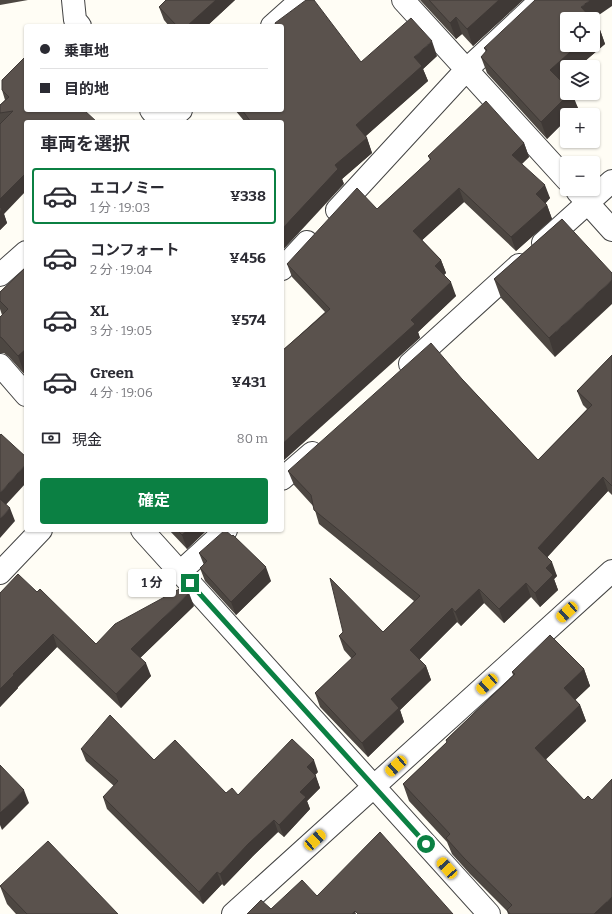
<!DOCTYPE html>
<html lang="ja">
<head>
<meta charset="utf-8">
<style>
	:root { --surface:#fff; --page:#f7f7f7; --text:#2b2b33; --muted:#7c7c81; --line:#e1e1e2; --accent:#0b8043 }
	body { margin:0; font-family:Bitter,"Noto Sans JP",serif; background:var(--page); color:var(--text); height:100vh; display:flex; flex-direction:column; font-size:15px; white-space:nowrap }
	* { box-sizing:border-box; margin:0 }
	p { font-size:13px; color:var(--muted) }
	.icon { flex:none; width:22px; height:22px; fill:none; stroke:currentColor; stroke-width:2; stroke-linecap:round; stroke-linejoin:round }
	.map { position:relative; flex:1; overflow:hidden }
	.drawer { position:absolute; left:24px; top:120px; width:260px; height:412px; display:flex; flex-direction:column; background:var(--surface); border-radius:4px; box-shadow:0 1px 3px #0004 }
	.drawer>* { flex:none }
	.guide { position:absolute; left:24px; top:24px; width:260px; height:88px; border-radius:4px; box-shadow:0 1px 3px #0004; display:grid; align-content:center; height:88px; padding:0 16px; background:var(--surface) }
	.tools { position:absolute; left:560px; top:12px; display:grid; gap:8px }
	.tools a { display:grid; place-items:center; width:40px; height:40px; border-radius:4px; background:var(--surface); box-shadow:0 1px 3px #0004; font-size:20px }
	.end { position:absolute; width:18px; height:18px; margin:-9px; border:5px solid #0b8043; background:#fff; box-shadow:0 0 0 2px #fff }
	.from { border-radius:50% }
	.bubble { position:absolute; height:28px; border-radius:4px; background:var(--surface); box-shadow:0 1px 3px #0004; font-size:13px; font-weight:700; line-height:28px; text-align:center }
	.car { position:absolute; width:12px; height:24px; margin:-12px -6px; border-radius:5px; box-shadow:0 0 3px 1px #0007; background:linear-gradient(#f5c518 24%,#345 0 40%,#f5c518 0 76%,#345 0 86%,#f5c518 0) }
	.guide b { display:flex; align-items:center; gap:14px; height:38px; font-size:15px }
	.guide b+b { border-top:1px solid var(--line) }
	.guide i { width:10px; height:10px; background:var(--text) }
	ul { padding:0; list-style:none }
	li { display:flex; align-items:center; gap:12px; height:56px; margin:0 8px 6px; padding:0 8px; border:2px solid transparent; border-radius:4px }
	li div { flex:1 }
	li b { display:block; font-size:15px }
	li em { font-style:normal; font-weight:700 }
	li.selected { border-color:var(--accent) }
	li>.icon { width:36px; height:36px; stroke-width:1.5 }
	h2 { padding:0 16px; font-size:18px; line-height:48px }
	.pay { display:flex; align-items:center; gap:10px; height:44px; padding:0 16px; font-size:15px }
	.pay p { margin-inline-start:auto }
	.action { display:flex; gap:8px; margin-top:auto; padding:8px 16px }
	.action a { flex:1; height:46px; border-radius:4px; background:var(--accent); color:#fff; font-size:16px; font-weight:700; line-height:46px; text-align:center }
	.map>svg:first-child { display:block }
	.lines { fill:none; stroke-linecap:round; stroke-linejoin:round }
	.minor-casing { stroke:#444; stroke-width:24 }
	.minor { stroke:#fff; stroke-width:22 }
	.wall { fill:#4d4742 }
	.shaded-wall { fill:#3f3936 }
	.building { fill:#5a524d; stroke:#3f3936 }
	.route { stroke:#0b8043; stroke-width:5 }
</style>
</head>
<body>
<div class="map">
<svg width="612" height="914" viewBox="0 0 612 914">
	<rect width="100%" height="100%" fill="#fffdf5"/>
	<g class="lines">
		<g class="minor-casing">
			<path id="minor" d="M73,0L75,20L80,26
				M403,0L567,180
				M272,26L301,0
				M151,110L161,122
				M167,122L181,110
				M577,191L612,230
				M337,210L466,70L541,0
				M543,243L612,181
				M282,269L307,242
				M0,275L26,252
				M410,364L519,265
				M0,365L26,395
				M282,479L312,453
				M142,530L489,914
				M180,572L226,530
				M0,573L41,530
				M233,914L612,571"/>
		</g>
		<use href="#minor" class="minor"/>
	</g>
	<path class="wall" d="M0,0H28L0,5Z
		M166,0H235L207,26H169L164,20L159,7Z
		M420,0H523L473,46L462,34L456,39Z
		M567,19L599,27L605,44L578,67H567L562,81L578,108L571,115H567V119L547,139L487,73L481,57L486,52L484,48Z
		M275,23L361,62L437,56L423,69L428,81L366,136L367,138L372,153L342,179L344,184L282,122H245L235,110H282Z
		M2,80L26,122L4,214L7,223L0,230V105L5,100L2,90Z
		M524,143L529,157L522,164L550,198L545,204L547,205L552,219L516,251L464,202L422,240L441,260L446,273L444,275L456,296L418,332L420,338L283,350L325,312L292,277L287,264L377,209L430,160L428,156Z
		M562,219L555,357L501,298L494,279Z
		M26,267L25,375L9,357L4,353H0V317L2,315L0,309V292Z
		M612,355V495L608,491L547,557L557,576L554,579L558,590L540,607L531,597L504,623L484,603L461,626L457,622L419,660L426,666L431,680L400,710L404,722L368,757L320,707L315,693L352,659L344,650L339,636L383,632L414,601L319,524L314,507L294,485L288,471L462,379L538,460L587,409L583,405L577,391Z
		M169,530H207L187,549Z
		M199,553L271,581L236,615L205,581L200,568L204,565Z
		M37,592L96,644L194,606L140,658L151,676L121,708L57,647L18,687V688L0,707V593Z
		M584,669L590,686L575,700L580,705L586,721L546,759L612,914H508L507,911L470,874L452,854L447,842L409,801L403,784L447,742L446,740L513,675L512,672Z
		M81,749L154,760L226,793L238,795L318,772L315,775L320,788L307,801L310,809L284,837L278,832L253,856L224,886L222,884L203,904L107,809L103,797L114,786L86,761Z
		M0,886L118,914H16L7,904Z"/>
	<path class="shaded-wall" d="M216,0H235L207,26H187Z
		M499,0H523L473,46L467,29Z
		M590,0H612V6L593,19H585L581,7Z
		M456,17L462,34L456,39L450,23Z
		M599,27L605,44L578,67H567V77L556,86L550,70L578,45H593V32Z
		M432,41L437,56L423,69L428,81L361,140L356,125L414,57Z
		M570,93H572L578,108L571,115H567V119L547,139L541,122Z
		M367,138L372,153L342,179L344,184L282,251V229L335,165Z
		M524,143L529,157L517,168L512,155Z
		M26,173V191L4,214L7,223L0,230V199Z
		M545,185L550,198L541,208L536,194Z
		M459,188L464,202L418,244L413,231Z
		M547,205L552,219L516,251L511,237Z
		M441,260L446,273L440,279L435,266Z
		M612,280V304L555,357L549,338Z
		M451,282L456,296L418,332L420,338L282,462V444Z
		M26,349V374L25,375L18,356Z
		M26,464V483L2,509L0,504V493Z
		M603,477L608,491L543,562L538,548Z
		M10,508L15,521L0,538V519Z
		M188,530H207L187,549L182,535Z
		M552,562L557,576L554,579L558,590L540,607L535,593L546,568Z
		M266,567L271,581L236,615L231,602Z
		M526,583L531,597L504,623L499,609Z
		M479,589L484,603L461,626L455,612Z
		M189,593L194,606L136,662L131,649Z
		M452,608L457,622L415,664L410,650Z
		M53,634L57,647L18,687V688L0,707V689L13,674Z
		M146,663L151,676L121,708L116,694Z
		M426,666L431,680L400,710L404,722L368,757L362,743L391,699Z
		M584,669L590,686L570,705L564,688Z
		M580,705L586,721L541,764L535,748Z
		M314,760L318,772L311,779L307,767Z
		M316,776L320,788L307,801L310,809L284,837L279,825L300,792Z
		M24,790L29,803L2,830L0,825V813Z
		M274,820L278,832L253,856L224,886L220,874L248,844Z
		M217,872L222,884L203,904L199,892Z
		M612,897V914H594Z
		M355,911L356,914H352Z"/>
	<path class="building" d="M166,0H216L187,26H177L159,7Z
		M306,0H314L361,62L411,18L432,41L414,57L422,66L356,125L367,138L335,165L338,169L282,229V122H251L242,110H282V26H274L276,25L275,23Z
		M429,0H499L467,29L456,17L450,23Z
		M535,0H590L581,7L592,19H567V45H578L550,70L567,87V93H570L541,122L481,57L487,50L484,48Z
		M593,20L599,27L593,32Z
		M26,56V110H84L97,122H26V173L0,199V124L13,111L0,113V105L9,97L2,90V80Z
		M486,101L524,143L512,155L545,185L536,194L547,205L511,237L459,188L413,231L441,260L435,266L451,282L411,320L415,324L282,444V348L283,350L330,309L287,264L357,188L377,209L431,159L428,156Z
		M0,207L2,209L0,212Z
		M562,219L612,273V280L549,338L494,279Z
		M26,267V349L18,356L2,338L0,337V317L8,309L0,301V292Z
		M431,343L462,379L538,460L592,405L577,391L612,355V486L603,477L538,548L552,562L546,568L553,575L535,593L526,583L499,609L479,589L455,612L452,608L410,650L426,666L391,699L399,708L362,743L315,693L356,654L339,636L343,632L330,578L383,632L420,596L314,510L311,495L288,471Z
		M1,434L26,457V464L0,493V435Z
		M0,499L10,508L0,519Z
		M177,530H188L182,535Z
		M225,530L232,536L233,535L266,567L231,602L200,568L207,561L199,553Z
		M18,574L37,592L40,589L96,644L115,624L183,587L189,593L131,649L146,663L116,694L53,634L13,674L14,675L0,689V593Z
		M550,635L584,669L564,688L580,705L535,748L584,800L588,796L592,800L612,779V897L594,914H510L507,910L512,905L464,858L446,838L450,834L403,784L447,742L446,740L515,674L512,672Z
		M110,715L154,760L175,740L226,793L232,788L238,795L292,739L314,760L307,767L316,776L300,792L306,797L279,825L274,820L248,844L220,874L217,872L199,892L103,797L118,781L81,749Z
		M0,765L24,790L0,813Z
		M380,832L453,914H358L355,911L352,914H247L261,900L271,909L302,880L317,896Z
		M48,841L118,914H27L0,886Z"/>
	<g class="lines">
		<path class="route" d="M190,583L426,844"/>
	</g>
</svg>
<div class="tools">
<a><svg class="icon" aria-label="locate" viewBox="0 0 24 24"><circle cx="12" cy="12" r="6"/><path d="M12 2v4M12 18v4M2 12h4M18 12h4"/></svg></a>
<a><svg class="icon" aria-label="layers" viewBox="0 0 24 24"><path d="M12 4l9 5-9 5-9-5zM3 14l9 5 9-5"/></svg></a>
<a>+</a>
<a>−</a>
</div>
<i class="end from" style="left:426px;top:844px"></i>
<i class="end" style="left:190px;top:583px"></i>
<div class="bubble" style="left:128px;top:569px;width:48px">1 分</div>
<i class="car" style="left:567px;top:612px;rotate:228deg"></i>
<i class="car" style="left:487px;top:684px;rotate:228deg"></i>
<i class="car" style="left:396px;top:766px;rotate:228deg"></i>
<i class="car" style="left:315px;top:840px;rotate:48deg"></i>
<i class="car" style="left:447px;top:868px;rotate:318deg"></i>
<div class="guide">
<b><i class="from"></i>乗車地</b>
<b><i></i>目的地</b>
</div>
<section class="drawer">
<h2>車両を選択</h2>
<ul>
<li class="selected"><svg class="icon" aria-label="car" viewBox="0 0 24 24"><path d="M5 17H2v-5l4-1 3-4h7l3 4 3 1v5h-3M9 17h6M6 11h13"/><circle cx="7" cy="17" r="2"/><circle cx="17" cy="17" r="2"/></svg><div><b>エコノミー</b><p>1 分 · 19:03</p></div><em>¥338</em></li>
<li><svg class="icon" aria-label="car" viewBox="0 0 24 24"><path d="M5 17H2v-5l4-1 3-4h7l3 4 3 1v5h-3M9 17h6M6 11h13"/><circle cx="7" cy="17" r="2"/><circle cx="17" cy="17" r="2"/></svg><div><b>コンフォート</b><p>2 分 · 19:04</p></div><em>¥456</em></li>
<li><svg class="icon" aria-label="car" viewBox="0 0 24 24"><path d="M5 17H2v-5l4-1 3-4h7l3 4 3 1v5h-3M9 17h6M6 11h13"/><circle cx="7" cy="17" r="2"/><circle cx="17" cy="17" r="2"/></svg><div><b>XL</b><p>3 分 · 19:05</p></div><em>¥574</em></li>
<li><svg class="icon" aria-label="car" viewBox="0 0 24 24"><path d="M5 17H2v-5l4-1 3-4h7l3 4 3 1v5h-3M9 17h6M6 11h13"/><circle cx="7" cy="17" r="2"/><circle cx="17" cy="17" r="2"/></svg><div><b>Green</b><p>4 分 · 19:06</p></div><em>¥431</em></li>
</ul>
<div class="pay"><svg class="icon" aria-label="cash" viewBox="0 0 24 24"><path d="M3 7h18v10H3z"/><circle cx="12" cy="12" r="2"/></svg>現金<p>80 m</p></div>
<div class="action"><a>確定</a></div>
</section>
</div>
</body>
</html>
